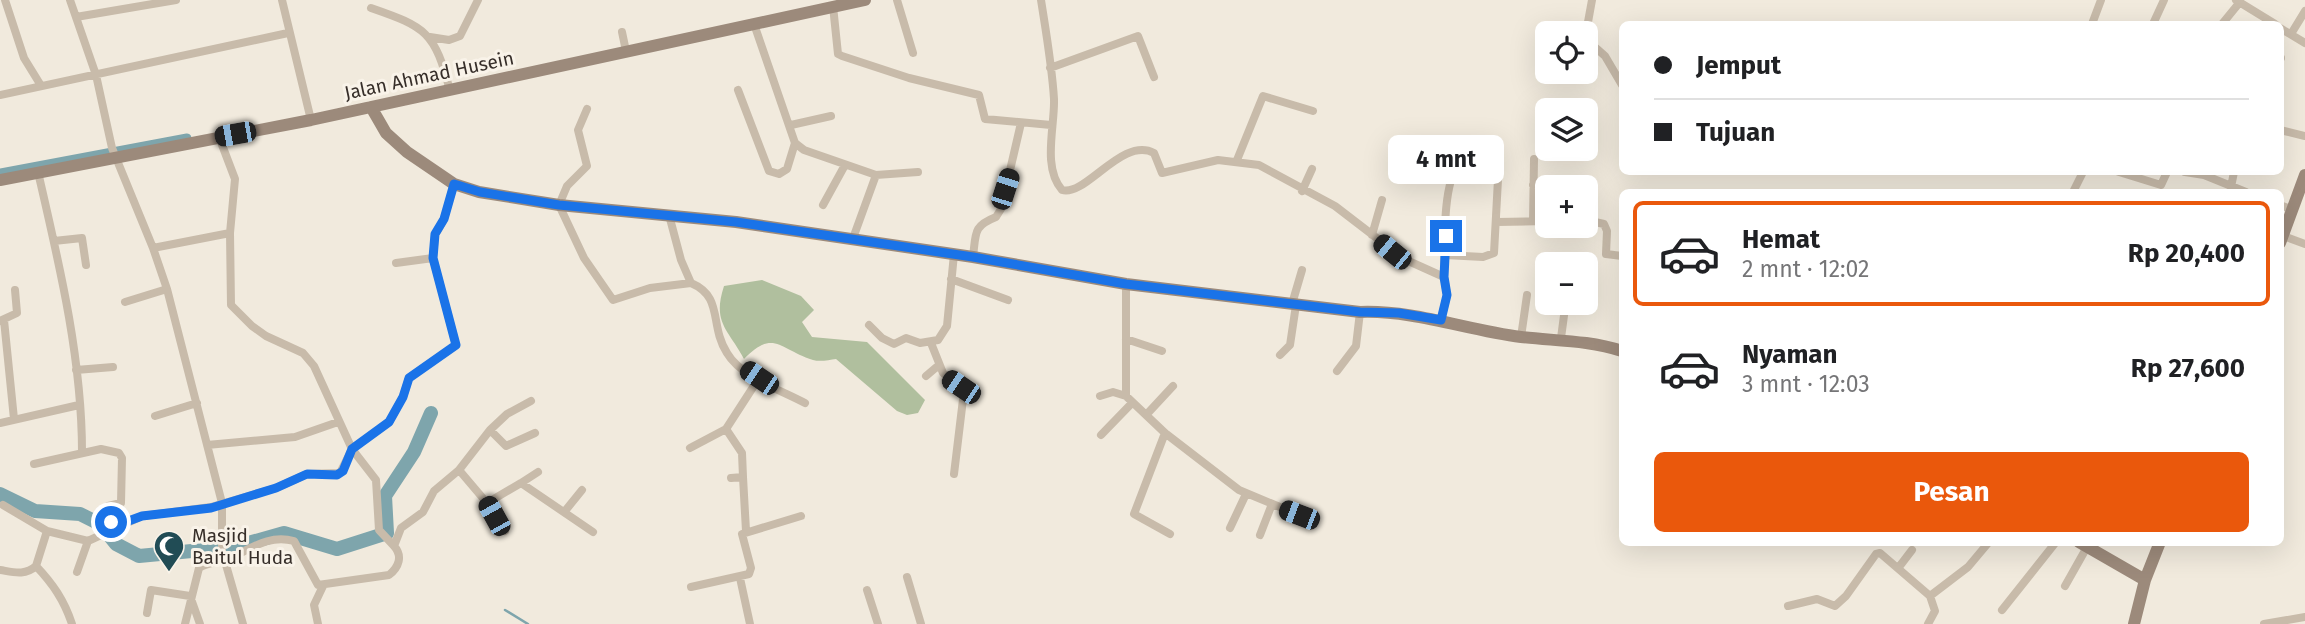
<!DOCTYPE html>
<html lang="id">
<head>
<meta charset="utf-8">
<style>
	:root { --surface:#fff; --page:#f2f2f2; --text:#202124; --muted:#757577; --line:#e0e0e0; --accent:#ea580c }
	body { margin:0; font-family:"Fira Sans",sans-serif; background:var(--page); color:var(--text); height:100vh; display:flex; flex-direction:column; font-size:26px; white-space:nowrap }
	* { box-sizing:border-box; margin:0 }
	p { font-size:23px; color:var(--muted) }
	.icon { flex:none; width:38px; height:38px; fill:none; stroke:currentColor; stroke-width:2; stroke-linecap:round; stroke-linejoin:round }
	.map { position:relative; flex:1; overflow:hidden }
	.details { position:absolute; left:1619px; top:189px; width:665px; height:357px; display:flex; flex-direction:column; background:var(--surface); border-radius:10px; box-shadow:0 7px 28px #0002 }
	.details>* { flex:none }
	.guide { position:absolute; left:1619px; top:21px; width:665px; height:154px; border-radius:10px; box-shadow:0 7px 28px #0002; display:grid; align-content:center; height:154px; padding:0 35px; background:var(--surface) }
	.fabs { position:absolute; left:1535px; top:21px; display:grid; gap:14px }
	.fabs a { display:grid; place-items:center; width:63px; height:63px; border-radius:10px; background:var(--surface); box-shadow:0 7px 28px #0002; font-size:35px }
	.end { position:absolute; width:32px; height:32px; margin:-16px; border:9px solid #1a73e8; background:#fff; box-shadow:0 0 0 4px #fff }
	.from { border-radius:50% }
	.bubble { position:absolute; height:49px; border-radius:10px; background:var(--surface); box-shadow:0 7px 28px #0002; font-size:23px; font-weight:700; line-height:49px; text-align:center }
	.car { position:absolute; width:21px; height:42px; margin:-21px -10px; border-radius:9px; box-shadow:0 0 5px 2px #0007; background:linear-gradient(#222 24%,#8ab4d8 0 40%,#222 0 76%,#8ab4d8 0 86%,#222 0) }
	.guide b { display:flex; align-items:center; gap:24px; height:66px; font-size:26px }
	.guide b+b { border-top:2px solid var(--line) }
	.guide i { width:18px; height:18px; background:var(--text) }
	ul { padding:12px 0 0; list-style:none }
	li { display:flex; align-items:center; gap:21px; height:105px; margin:0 14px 10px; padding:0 21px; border:4px solid transparent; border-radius:10px }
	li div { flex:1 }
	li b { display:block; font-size:26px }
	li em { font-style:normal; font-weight:700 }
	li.selected { border-color:var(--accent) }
	li>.icon { width:63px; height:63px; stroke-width:1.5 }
	.action { display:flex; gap:14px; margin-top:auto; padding:14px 35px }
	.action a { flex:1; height:80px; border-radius:10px; background:var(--accent); color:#fff; font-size:28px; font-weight:700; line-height:80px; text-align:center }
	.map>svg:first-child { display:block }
	.green { fill:#b0bf9e }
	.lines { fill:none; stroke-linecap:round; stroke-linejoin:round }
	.stream { stroke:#7ea5ac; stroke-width:2.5 }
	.canal { stroke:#7ea5ac; stroke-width:9 }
	.river { stroke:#7ea5ac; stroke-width:14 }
	.street { stroke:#c8bbaa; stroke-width:8 }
	.secondary { stroke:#9c8a7b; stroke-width:12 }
	.route { stroke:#1a73e8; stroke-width:9 }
	.labels { text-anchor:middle; stroke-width:6; stroke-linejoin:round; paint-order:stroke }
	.street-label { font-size:19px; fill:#362e29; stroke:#f9f3e9 }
	.poi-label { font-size:19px; fill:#362e29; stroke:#f9f3e9; text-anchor:start }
</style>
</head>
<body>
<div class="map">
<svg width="2305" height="624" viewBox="0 0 2305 624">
	<rect width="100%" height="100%" fill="#f1eadd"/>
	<path class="green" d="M762,280L801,296L814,310L802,322L812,337L867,342L925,400L918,413L907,415L897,411L836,359C829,360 820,362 813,360C780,350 774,328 744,359C728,329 712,323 724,286Z"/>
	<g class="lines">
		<path class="stream" d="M505,610L528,624"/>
		<path class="canal" d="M0,173L187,138"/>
		<path class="river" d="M0,494L35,511L80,514L100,524L116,544L139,556L234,547L284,533L337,549L387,533L385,496L414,452L431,413"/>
		<path class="street" d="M5,0L24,58L40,84
			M70,0L96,75L112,148L153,248L167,289L222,503V551L243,624
			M282,0L311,120
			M897,0L913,53
			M1041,0C1046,32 1052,66 1054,99C1055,126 1042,167 1062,190C1086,197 1122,136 1154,153L1162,173L1218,160L1259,165L1335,206L1404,259L1444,277L1447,295L1441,320
			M1592,0L1586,33L1588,41L1605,56L1622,85
			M2236,0L2275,24
			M833,6L838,54L842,56L909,78L979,95L985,119L1051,125
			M371,8C426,27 435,32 450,91
			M76,17L176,0
			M754,24L795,143L804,150L876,175L852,241
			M2092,24L2101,0
			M2153,24L2164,0
			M2222,24L2240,2
			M2280,28L2305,43
			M622,32L626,51
			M2291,34L2305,11
			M430,37L449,40L460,36L478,0
			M2280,58H2281
			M1050,68L1138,36L1154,77
			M738,90L769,171L779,174L787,169L795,143
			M0,95L288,33
			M587,109L578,130L587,166L567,186L559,205L584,258L613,300L650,288L691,283
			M791,125L831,116
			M2280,130L2305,136
			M219,137L235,179L230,233L231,305L252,326L266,336L303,353L314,366L352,449L376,480L379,530L394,546
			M1237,160L1263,96L1313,111
			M38,172C59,263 82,358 82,452
			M2119,172L2161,185L2167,172
			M2185,172L2204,175L2246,192
			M876,175L918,172
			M1533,185L1577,183
			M2231,187L2234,172
			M1302,191L1312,169
			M2073,192L2083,172
			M823,205L845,165
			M2280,205L2291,209
			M669,215L681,260L691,283C724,297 709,325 727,353C741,377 781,390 805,403
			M1586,220L1604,224L1607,231L1606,254L1622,256
			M1533,221L1534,159
			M1497,222L1547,221
			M1372,235L1382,200
			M2283,236L2305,244
			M54,241L82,238L86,265
			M153,248L230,233
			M1445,255L1483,257L1494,253L1499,161
			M973,257C976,233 973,226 996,217L1001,209L1021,123
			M396,263L433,258
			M1444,277C1445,250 1442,185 1458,166
			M951,279L1008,300
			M125,302L167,289
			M1292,304L1302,270
			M4,320L14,419
			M0,321L17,313L15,290
			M869,325L882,338L894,344L906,338L920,343L938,340L947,326L954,254
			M1521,337L1527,295
			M1561,338L1565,308
			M1126,339L1162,351
			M931,343L943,373L964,391L954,474
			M1280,355L1290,345L1296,305
			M76,370L113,367
			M1337,371L1356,346L1360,312
			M926,376L939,365
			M1100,396L1113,392L1126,396L1165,433L1239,490L1299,515
			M1126,396V284
			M1147,414L1173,386
			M155,416L197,403
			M0,423L79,405
			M726,429L742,453L743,477L731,478
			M490,430L506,446L535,433
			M1165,433L1134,514L1170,534
			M1101,435L1132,403
			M207,445L295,437L338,422
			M690,448L726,429L759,378
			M34,464L101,449L119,453L122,458L121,503L108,506L107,517L115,525
			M459,470L487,503L521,483L593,532
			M743,477L746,531
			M521,483L538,472
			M487,503L505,531
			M3,505L47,531
			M565,511L582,490
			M1230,528L1246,494
			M1260,535L1272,504
			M36,566C53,584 64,600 72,624
			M1899,567L1912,550
			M0,570C13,572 25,576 36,566L47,531L88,541L142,516L211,507L276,488L307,474L340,473L352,449L389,422L403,397L409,378L456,345L433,258L435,235L444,219L454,184
			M77,572L88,541
			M907,577L921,624
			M740,578L750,624
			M2065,586L2087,547
			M691,587L749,574L751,568L742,534L801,516
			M867,590L878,624
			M1930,596L1968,567L1989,542
			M1788,606L1817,599L1835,606L1846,596L1876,554L1880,553L1930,596L1935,611L1928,624
			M2002,610L2056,542
			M147,613L151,590L190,596L200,624
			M185,624L199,568C207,562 217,563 226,560C250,550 267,534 294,541L318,585L389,575C399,567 403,556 394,546L401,528L423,512L434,491L459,470L490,430L507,414L531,401
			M318,624L314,605L323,586
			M2264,624L2305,617"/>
		<path class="secondary" d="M371,107L386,133L407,152L454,184L479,192L559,205L736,222L973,257L1126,284L1360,312C1415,310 1466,330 1521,337C1556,341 1588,340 1622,351
			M0,180L311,120L865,0
			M2280,243L2305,175
			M2079,542L2145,580
			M2134,624L2145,580L2160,542"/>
	</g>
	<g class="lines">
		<path class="route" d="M111,522L115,526L142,516L211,508L276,488L307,474L337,475L343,471L352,449L389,422L403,397L409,378L456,345L433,258L435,234L444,219L454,184L480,192L559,205L736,222L973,257L1126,284L1360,312L1399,313L1441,320L1447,295L1444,277L1446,236"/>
	</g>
	<defs>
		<g id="mosque-pin" transform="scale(1.575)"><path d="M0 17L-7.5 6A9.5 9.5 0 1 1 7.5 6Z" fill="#214c55" stroke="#f9f3e9"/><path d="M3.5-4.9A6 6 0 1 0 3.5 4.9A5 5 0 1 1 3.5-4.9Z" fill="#fff"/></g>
	</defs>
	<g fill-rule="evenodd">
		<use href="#mosque-pin" x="169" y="546"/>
	</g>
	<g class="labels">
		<g class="street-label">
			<text transform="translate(429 75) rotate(-12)" y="7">Jalan Ahmad Husein</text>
		</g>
		<g class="poi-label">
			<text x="192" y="542">Masjid<tspan x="192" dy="22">Baitul Huda</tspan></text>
		</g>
	</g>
</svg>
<div class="fabs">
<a><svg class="icon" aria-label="locate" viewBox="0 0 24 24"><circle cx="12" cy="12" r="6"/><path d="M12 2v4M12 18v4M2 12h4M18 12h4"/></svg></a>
<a><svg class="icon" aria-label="layers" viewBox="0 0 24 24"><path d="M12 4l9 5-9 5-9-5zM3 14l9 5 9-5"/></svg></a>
<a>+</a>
<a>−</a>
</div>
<i class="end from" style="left:111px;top:522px"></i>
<i class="end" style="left:1446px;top:236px"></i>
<div class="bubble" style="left:1388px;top:135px;width:116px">4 mnt</div>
<i class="car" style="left:235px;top:134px;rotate:260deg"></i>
<i class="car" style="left:1005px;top:189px;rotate:18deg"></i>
<i class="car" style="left:1392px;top:252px;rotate:309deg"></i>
<i class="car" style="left:759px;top:378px;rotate:304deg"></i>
<i class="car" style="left:961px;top:387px;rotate:304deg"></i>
<i class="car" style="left:1299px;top:515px;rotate:291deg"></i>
<i class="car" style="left:494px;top:516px;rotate:331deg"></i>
<div class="guide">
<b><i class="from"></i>Jemput</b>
<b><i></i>Tujuan</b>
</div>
<section class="details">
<ul>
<li class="selected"><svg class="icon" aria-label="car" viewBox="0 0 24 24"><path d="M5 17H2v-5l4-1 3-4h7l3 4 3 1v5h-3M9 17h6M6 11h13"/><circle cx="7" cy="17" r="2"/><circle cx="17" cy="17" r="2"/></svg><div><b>Hemat</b><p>2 mnt · 12:02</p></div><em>Rp 20,400</em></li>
<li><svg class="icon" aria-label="car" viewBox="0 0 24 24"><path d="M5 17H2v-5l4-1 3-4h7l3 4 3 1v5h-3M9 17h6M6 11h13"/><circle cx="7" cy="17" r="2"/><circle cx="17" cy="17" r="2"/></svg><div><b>Nyaman</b><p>3 mnt · 12:03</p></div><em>Rp 27,600</em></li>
</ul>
<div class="action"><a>Pesan</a></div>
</section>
</div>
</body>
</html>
